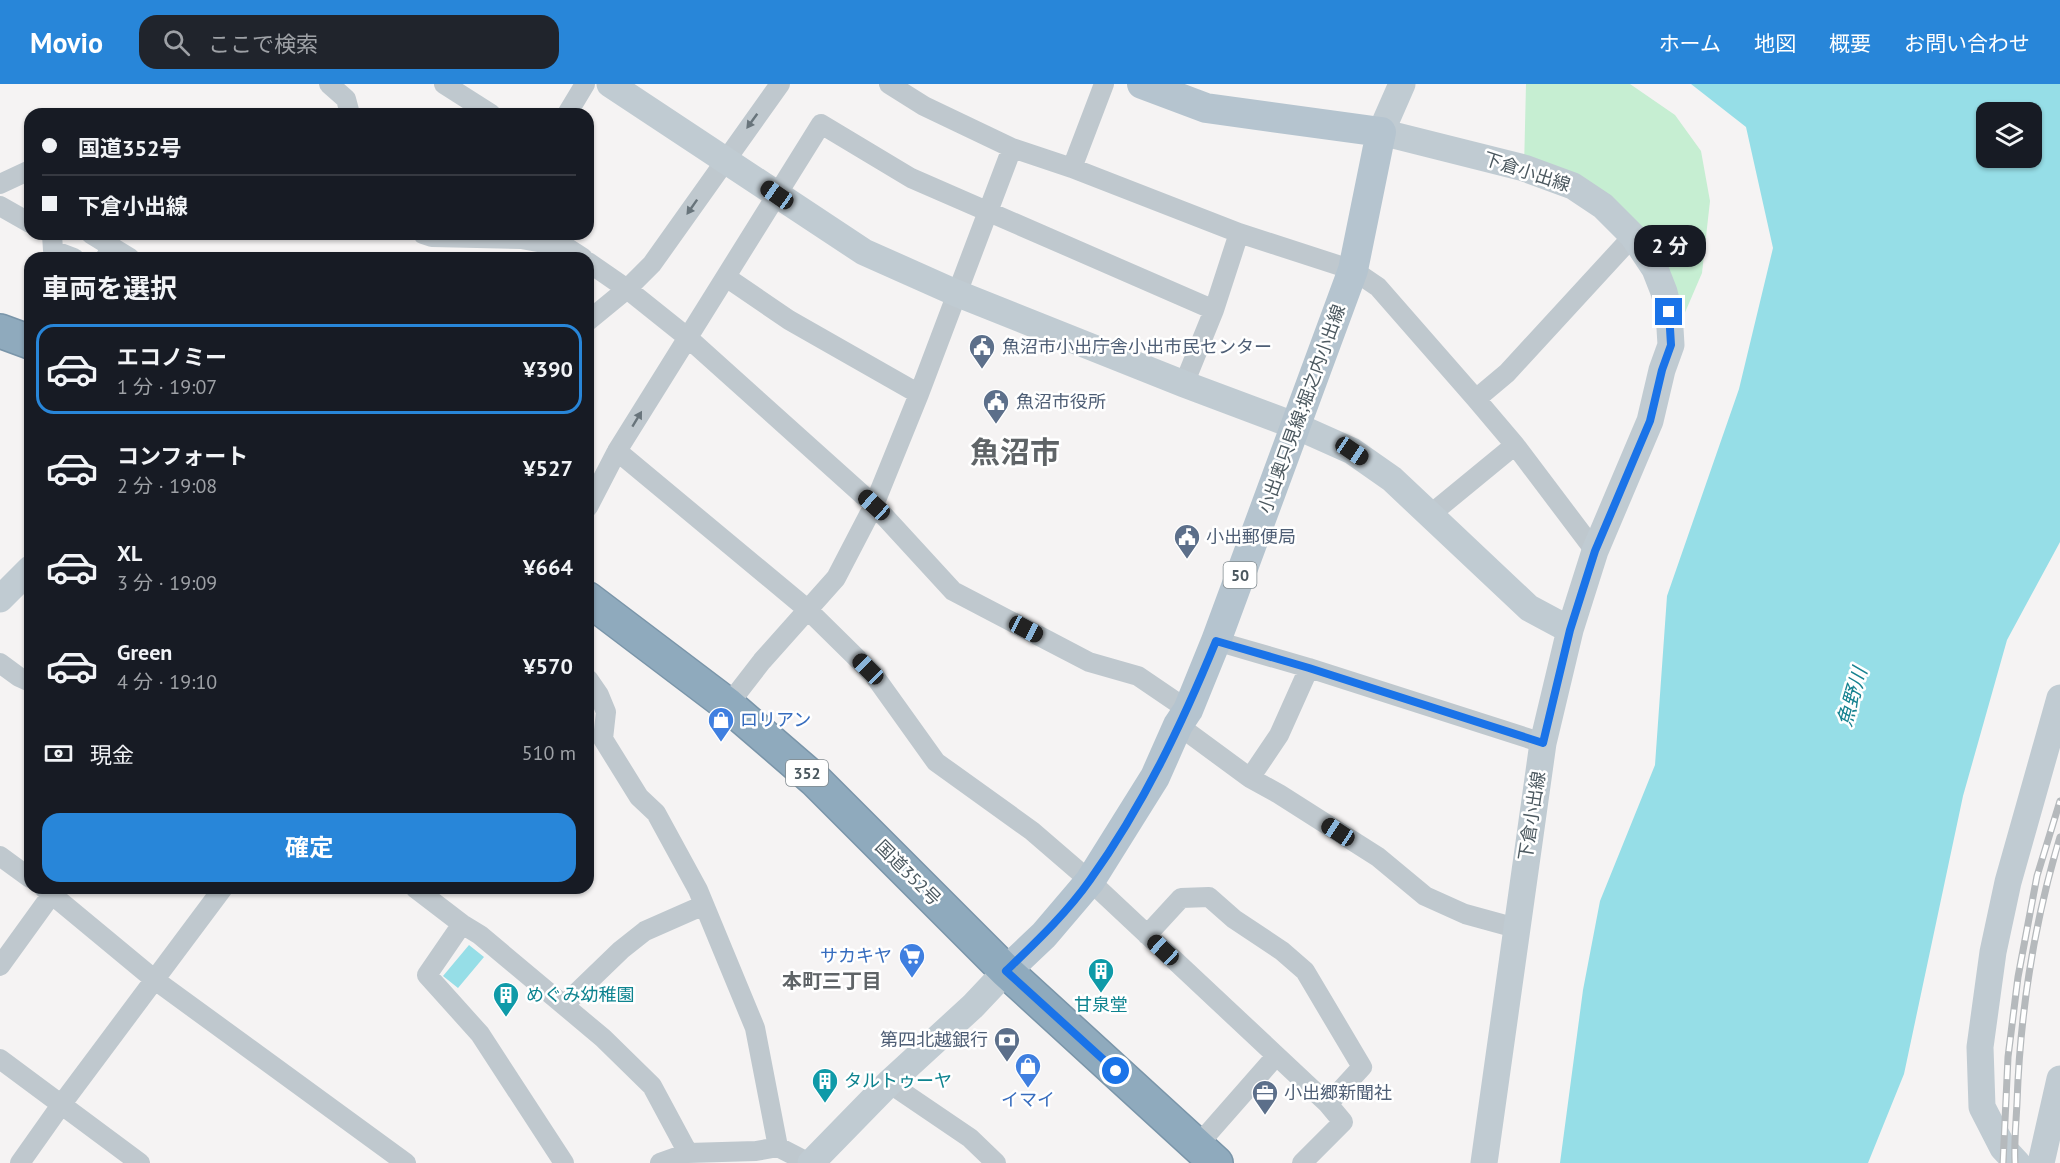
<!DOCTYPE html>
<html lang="ja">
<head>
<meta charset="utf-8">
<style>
	:root { --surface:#171b24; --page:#20242c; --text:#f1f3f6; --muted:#9ea1a6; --line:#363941; --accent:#2886d9 }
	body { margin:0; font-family:"PT Sans","Noto Sans JP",sans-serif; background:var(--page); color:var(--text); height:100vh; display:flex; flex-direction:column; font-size:22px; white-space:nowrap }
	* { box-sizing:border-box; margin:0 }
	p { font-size:20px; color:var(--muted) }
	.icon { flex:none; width:33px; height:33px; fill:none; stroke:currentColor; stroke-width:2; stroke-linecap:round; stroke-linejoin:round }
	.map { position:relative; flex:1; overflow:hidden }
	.side { position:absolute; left:24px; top:168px; width:570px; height:642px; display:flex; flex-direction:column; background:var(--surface); border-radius:18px; box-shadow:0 2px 4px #0004 }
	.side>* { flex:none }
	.banner { position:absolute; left:24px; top:24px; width:570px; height:132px; border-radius:18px; box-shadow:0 2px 4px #0004; display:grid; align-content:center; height:132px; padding:0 18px; background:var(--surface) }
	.buttons { position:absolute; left:1976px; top:18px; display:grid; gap:12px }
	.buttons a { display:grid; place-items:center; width:66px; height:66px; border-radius:12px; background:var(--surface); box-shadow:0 2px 4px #0004; font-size:30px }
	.end { position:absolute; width:27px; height:27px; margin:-14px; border:8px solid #1a73e8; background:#fff; box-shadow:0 0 0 3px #fff }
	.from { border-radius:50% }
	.bubble { position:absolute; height:42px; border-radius:18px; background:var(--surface); box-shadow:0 2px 4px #0004; font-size:20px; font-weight:700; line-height:42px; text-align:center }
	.car { position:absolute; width:18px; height:36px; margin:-18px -9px; border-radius:8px; box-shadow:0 0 4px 2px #0007; background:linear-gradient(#222 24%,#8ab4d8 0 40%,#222 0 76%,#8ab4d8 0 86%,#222 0) }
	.banner b { display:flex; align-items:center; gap:21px; height:57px; font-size:22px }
	.banner b+b { border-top:2px solid var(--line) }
	.banner i { width:15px; height:15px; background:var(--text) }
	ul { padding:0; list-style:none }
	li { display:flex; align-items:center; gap:18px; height:90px; margin:0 12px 9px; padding:0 6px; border:3px solid transparent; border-radius:18px }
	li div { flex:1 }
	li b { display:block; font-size:22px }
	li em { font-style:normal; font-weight:700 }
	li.active { border-color:var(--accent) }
	li>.icon { width:54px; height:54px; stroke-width:1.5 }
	h2 { padding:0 18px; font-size:27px; line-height:72px }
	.pay { display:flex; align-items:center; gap:15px; height:66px; padding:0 18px; font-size:22px }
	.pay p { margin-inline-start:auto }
	.action { display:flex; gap:12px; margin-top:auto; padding:12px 18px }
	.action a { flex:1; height:69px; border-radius:18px; background:var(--accent); color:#fff; font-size:24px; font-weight:700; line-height:69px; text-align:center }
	header { display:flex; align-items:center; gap:36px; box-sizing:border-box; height:84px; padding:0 30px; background:var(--accent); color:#fff }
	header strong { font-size:28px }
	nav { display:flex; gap:33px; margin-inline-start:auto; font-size:21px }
	.search { width:420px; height:54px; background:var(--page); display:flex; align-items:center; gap:15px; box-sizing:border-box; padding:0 21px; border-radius:18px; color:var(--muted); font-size:22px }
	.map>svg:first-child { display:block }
	.green { fill:#c6eed2 }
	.water { fill:#96dee7; fill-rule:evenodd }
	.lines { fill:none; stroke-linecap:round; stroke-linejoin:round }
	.highway-casing { stroke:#7a95a9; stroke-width:36 }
	.street { stroke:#bfc8ce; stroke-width:20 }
	.secondary { stroke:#c0cbd2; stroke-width:27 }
	.primary { stroke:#b5c4cf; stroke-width:30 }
	.highway { stroke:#8faabd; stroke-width:33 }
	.rail-casing { stroke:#b5b9bc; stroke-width:7 }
	.rail { stroke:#fff; stroke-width:4.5; stroke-dasharray:14; stroke-linecap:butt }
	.oneway { fill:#68747b }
	.route { stroke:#1a73e8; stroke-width:8 }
	.labels { text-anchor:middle; stroke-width:5; stroke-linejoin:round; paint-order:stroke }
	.shield { fill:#fff; stroke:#818a8f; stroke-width:1.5 }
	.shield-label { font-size:16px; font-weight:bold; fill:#4b585f }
	.street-label { font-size:18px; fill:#4b585f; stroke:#fff }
	.service-label { font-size:18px; fill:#4e5e75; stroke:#fff; text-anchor:start }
	.shop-label { font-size:18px; fill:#366cbe; stroke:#fff; text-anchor:start }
	.culture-label { font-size:18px; fill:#0d838f; stroke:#fff; text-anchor:start }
	.water-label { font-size:20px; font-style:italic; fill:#168290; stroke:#fff }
	.neighbourhood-label { font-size:20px; font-weight:bold; fill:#5f6467; stroke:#fff }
	.town-label { font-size:30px; font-weight:bold; fill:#5f6467; stroke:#fff }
</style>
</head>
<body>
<header>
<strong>Movio</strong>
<div class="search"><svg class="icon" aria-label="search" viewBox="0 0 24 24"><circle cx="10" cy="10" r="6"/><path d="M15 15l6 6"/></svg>ここで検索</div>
<nav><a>ホーム</a><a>地図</a><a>概要</a><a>お問い合わせ</a></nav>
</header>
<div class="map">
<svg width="2060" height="1079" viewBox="0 0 2060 1079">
	<rect width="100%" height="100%" fill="#f5f3f3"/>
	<path class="green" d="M1526,0H1630L1675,31L1701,67L1710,117L1702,189L1671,261L1633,152L1524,84Z"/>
	<path class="water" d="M1691,0H2060V458L2007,556L1963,712L1904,990L1868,1079H1560L1583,906L1600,817L1655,681L1667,512L1739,305L1773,164L1746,43ZM1986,28H2031V74H1986Z
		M469,861L484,873L458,904L443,892Z"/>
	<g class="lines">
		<g class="highway-casing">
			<path id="highway" d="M0,247L30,258
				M588,515L728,621L815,696L1006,887L1216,1079"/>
		</g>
		<path class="street" d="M329,0L346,15L350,30
			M444,0L491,30
			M889,0L924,22L1012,64L1072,84L1239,149L1353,186L1378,203L1476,315L1515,361L1595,467
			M567,30L585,0
			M1072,84L1104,0
			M0,100L30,86
			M0,122L30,139
			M91,150L112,163L105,174
			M423,150L432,153L521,155L566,163L583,174
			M52,151L53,166L74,174
			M112,163L130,174
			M588,178L627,205L687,253L874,421L953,507L1089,578L1138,592L1188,626
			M726,193L789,236L919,310
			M588,237L627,205L652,180L780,0
			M1184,300L1214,226L1239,149
			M1476,315L1507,289L1633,152
			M617,367L807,525L873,590L936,678L1032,747L1090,797L1328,1020L1343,1038L1302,1079
			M588,423L617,367L821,40L911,94L1214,226
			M1431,430L1515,361
			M1216,557L1309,584L1543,659
			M0,579L19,593L30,598
			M588,595L599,611L606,628L603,655L639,713L656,729L698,806L755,944L778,1063
			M728,621L762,577L836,494L874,421L919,310L1012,64
			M1178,641L1250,694L1279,710L1378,773L1425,812L1465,830L1516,844
			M1250,694L1279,651L1309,584
			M0,772L30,794
			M44,804L155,896L406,1079
			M415,804L462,840L480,851L603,954L652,1002L688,1069
			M462,840L427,891L480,950L564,1079
			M1147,851L1181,814L1209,813L1234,835L1282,867L1305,887L1362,983L1328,1020
			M0,882L52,810
			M564,921L621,866L645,847L704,821
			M0,975L140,1079
			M889,999L970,1054L996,1079
			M1197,1062L1276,972
			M20,1079L61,1021L223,804
			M660,1079L688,1069L756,1067L778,1063L809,1079"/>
		<path class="secondary" d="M610,0L864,168L956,209L1184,300L1296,342L1352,367L1392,395L1529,524L1570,546
			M1402,0L1381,48L1524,84L1573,102L1603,122L1633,152L1655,185L1664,208L1669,228L1671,261L1662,286L1650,337L1595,467L1570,546L1543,659L1484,1079
			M0,515L30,485
			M811,1079L889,999L973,922L1006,887
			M2017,1079L2003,1064L1982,1023L1980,963L1993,868L2008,798L2060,614
			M2041,1079L2060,995"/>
		<path class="primary" d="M1006,887L1044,851L1090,797L1155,693L1178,641L1188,626L1216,557L1353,186L1381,48L1206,24L1142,0"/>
		<use href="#highway" class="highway"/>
		<g class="rail-casing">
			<path id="rail" d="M2003,1079L2008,973L2018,893L2037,792L2060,717
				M2015,1079C2014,1059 2016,1039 2017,1019C2020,930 2034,839 2060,753"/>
		</g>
		<use href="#rail" class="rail"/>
	</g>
	<defs><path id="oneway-solid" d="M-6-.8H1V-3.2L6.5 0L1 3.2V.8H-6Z" transform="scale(1.5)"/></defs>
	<g class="oneway">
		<use href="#oneway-solid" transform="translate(752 37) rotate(126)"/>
		<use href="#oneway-solid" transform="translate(692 123) rotate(125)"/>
		<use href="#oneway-solid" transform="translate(637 335) rotate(-59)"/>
	</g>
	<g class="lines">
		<path class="route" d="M1116,987L1006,887C1035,859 1066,830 1090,796C1143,722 1182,640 1216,557L1309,584L1543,659L1570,546L1595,467L1650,337L1662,286L1671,261L1669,228"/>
	</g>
	<defs>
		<g id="civic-pin" transform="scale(1.35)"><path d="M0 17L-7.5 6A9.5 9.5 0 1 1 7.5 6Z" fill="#5c6f8a" stroke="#fff"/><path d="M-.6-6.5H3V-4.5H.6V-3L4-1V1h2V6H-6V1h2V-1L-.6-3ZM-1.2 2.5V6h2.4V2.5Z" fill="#fff"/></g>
		<g id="shop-pin" transform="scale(1.35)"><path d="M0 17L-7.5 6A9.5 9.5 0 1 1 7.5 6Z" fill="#3f7fe0" stroke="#fff"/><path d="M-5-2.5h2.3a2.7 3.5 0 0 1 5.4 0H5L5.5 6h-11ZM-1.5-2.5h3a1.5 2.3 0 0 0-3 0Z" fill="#fff"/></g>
		<g id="supermarket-pin" transform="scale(1.35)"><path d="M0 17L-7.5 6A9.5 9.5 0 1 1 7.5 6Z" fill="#3f7fe0" stroke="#fff"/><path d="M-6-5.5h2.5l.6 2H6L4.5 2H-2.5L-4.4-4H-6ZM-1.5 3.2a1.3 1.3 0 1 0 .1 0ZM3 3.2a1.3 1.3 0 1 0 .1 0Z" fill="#fff"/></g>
		<g id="building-pin" transform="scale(1.35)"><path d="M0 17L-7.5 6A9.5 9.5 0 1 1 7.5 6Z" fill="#0f9aa8" stroke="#fff"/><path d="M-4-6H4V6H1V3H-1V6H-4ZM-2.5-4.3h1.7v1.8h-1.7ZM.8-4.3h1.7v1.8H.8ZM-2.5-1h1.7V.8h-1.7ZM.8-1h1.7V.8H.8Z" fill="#fff"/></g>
		<g id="bank-pin" transform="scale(1.35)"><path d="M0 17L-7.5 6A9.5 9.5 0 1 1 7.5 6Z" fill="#5c6f8a" stroke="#fff"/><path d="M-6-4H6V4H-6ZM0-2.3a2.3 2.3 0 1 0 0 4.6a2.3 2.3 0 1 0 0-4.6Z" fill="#fff"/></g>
		<g id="office-pin" transform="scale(1.35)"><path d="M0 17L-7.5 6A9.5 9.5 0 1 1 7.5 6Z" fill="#5c6f8a" stroke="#fff"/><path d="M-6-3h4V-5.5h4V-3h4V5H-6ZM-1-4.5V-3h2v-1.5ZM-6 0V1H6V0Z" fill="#fff"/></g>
	</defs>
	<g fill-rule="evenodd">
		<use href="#civic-pin" x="982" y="263"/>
		<use href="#civic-pin" x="996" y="318"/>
		<use href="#civic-pin" x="1187" y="453"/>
		<use href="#shop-pin" x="721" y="636"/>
		<use href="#supermarket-pin" x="912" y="872"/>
		<use href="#building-pin" x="1101" y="887"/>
		<use href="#building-pin" x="506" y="911"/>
		<use href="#bank-pin" x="1007" y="956"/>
		<use href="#shop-pin" x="1028" y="982"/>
		<use href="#building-pin" x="825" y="997"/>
		<use href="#office-pin" x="1265" y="1009"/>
	</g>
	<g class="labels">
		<g class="shield">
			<rect x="1223.5" y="478" width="33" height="26" rx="4.5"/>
			<rect x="786" y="676" width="42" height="26" rx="4.5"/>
		</g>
		<g class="shield-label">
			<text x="1240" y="497">50</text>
			<text x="807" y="695">352</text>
		</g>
		<g class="street-label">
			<text transform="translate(1527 88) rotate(18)" y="6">下倉小出線</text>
			<text transform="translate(1302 325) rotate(-70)" y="6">小出奥只見線;堀之内小出線</text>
			<text transform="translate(1532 732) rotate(-81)" y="6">下倉小出線</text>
			<text transform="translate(908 789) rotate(45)" y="6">国道352号</text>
		</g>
		<g class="service-label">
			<text x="1002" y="269">魚沼市小出庁舎小出市民センター</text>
			<text x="1016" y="324">魚沼市役所</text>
			<text x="1206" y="459">小出郵便局</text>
			<text x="988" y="962" text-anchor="end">第四北越銀行</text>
			<text x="1284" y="1015">小出郷新聞社</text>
		</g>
		<g class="shop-label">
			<text x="740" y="642">ロリアン</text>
			<text x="892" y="878" text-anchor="end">サカキヤ</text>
			<text x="1028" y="1022" text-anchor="middle">イマイ</text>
		</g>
		<g class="culture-label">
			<text x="526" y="917">めぐみ幼稚園</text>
			<text x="1101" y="927" text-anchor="middle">甘泉堂</text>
			<text x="844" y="1003">タルトゥーヤ</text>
		</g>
		<g class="water-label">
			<text transform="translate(1852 613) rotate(-74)" y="7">魚野川</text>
		</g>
		<g class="neighbourhood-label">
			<text x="832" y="904">本町三丁目</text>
		</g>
		<g class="town-label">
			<text x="1015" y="379">魚沼市</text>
		</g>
	</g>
</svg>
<div class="buttons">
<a><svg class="icon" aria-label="layers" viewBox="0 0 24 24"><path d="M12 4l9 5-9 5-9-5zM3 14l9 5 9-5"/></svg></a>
</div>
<i class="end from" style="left:1116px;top:987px"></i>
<i class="end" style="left:1669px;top:228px"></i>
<div class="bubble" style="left:1634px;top:141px;width:72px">2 分</div>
<i class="car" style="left:777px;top:111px;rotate:305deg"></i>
<i class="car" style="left:1352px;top:367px;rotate:124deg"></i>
<i class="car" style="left:874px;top:421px;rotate:312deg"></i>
<i class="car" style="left:1026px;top:545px;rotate:118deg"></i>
<i class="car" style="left:868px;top:585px;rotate:315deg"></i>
<i class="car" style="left:1338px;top:748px;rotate:303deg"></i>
<i class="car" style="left:1163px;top:866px;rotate:313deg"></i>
<div class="banner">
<b><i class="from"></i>国道352号</b>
<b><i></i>下倉小出線</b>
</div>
<section class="side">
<h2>車両を選択</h2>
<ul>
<li class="active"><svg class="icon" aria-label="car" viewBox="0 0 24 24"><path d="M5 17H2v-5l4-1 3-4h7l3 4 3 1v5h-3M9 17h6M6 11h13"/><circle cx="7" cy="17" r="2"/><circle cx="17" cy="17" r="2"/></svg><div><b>エコノミー</b><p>1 分 · 19:07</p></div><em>¥390</em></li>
<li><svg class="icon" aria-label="car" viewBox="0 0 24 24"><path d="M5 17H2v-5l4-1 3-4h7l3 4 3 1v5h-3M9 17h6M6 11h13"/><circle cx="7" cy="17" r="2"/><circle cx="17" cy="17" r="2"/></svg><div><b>コンフォート</b><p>2 分 · 19:08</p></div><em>¥527</em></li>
<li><svg class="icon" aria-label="car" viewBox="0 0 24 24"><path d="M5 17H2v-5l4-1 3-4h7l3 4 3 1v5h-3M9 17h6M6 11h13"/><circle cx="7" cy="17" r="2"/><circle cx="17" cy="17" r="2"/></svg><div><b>XL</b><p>3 分 · 19:09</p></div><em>¥664</em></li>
<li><svg class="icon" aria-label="car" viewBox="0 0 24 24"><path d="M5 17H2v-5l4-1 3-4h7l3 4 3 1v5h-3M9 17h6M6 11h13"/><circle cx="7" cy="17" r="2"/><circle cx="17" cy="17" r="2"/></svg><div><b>Green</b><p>4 分 · 19:10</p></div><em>¥570</em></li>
</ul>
<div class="pay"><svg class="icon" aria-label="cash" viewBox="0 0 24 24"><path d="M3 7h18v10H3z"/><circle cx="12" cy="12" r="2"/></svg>現金<p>510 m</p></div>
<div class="action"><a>確定</a></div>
</section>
</div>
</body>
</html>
